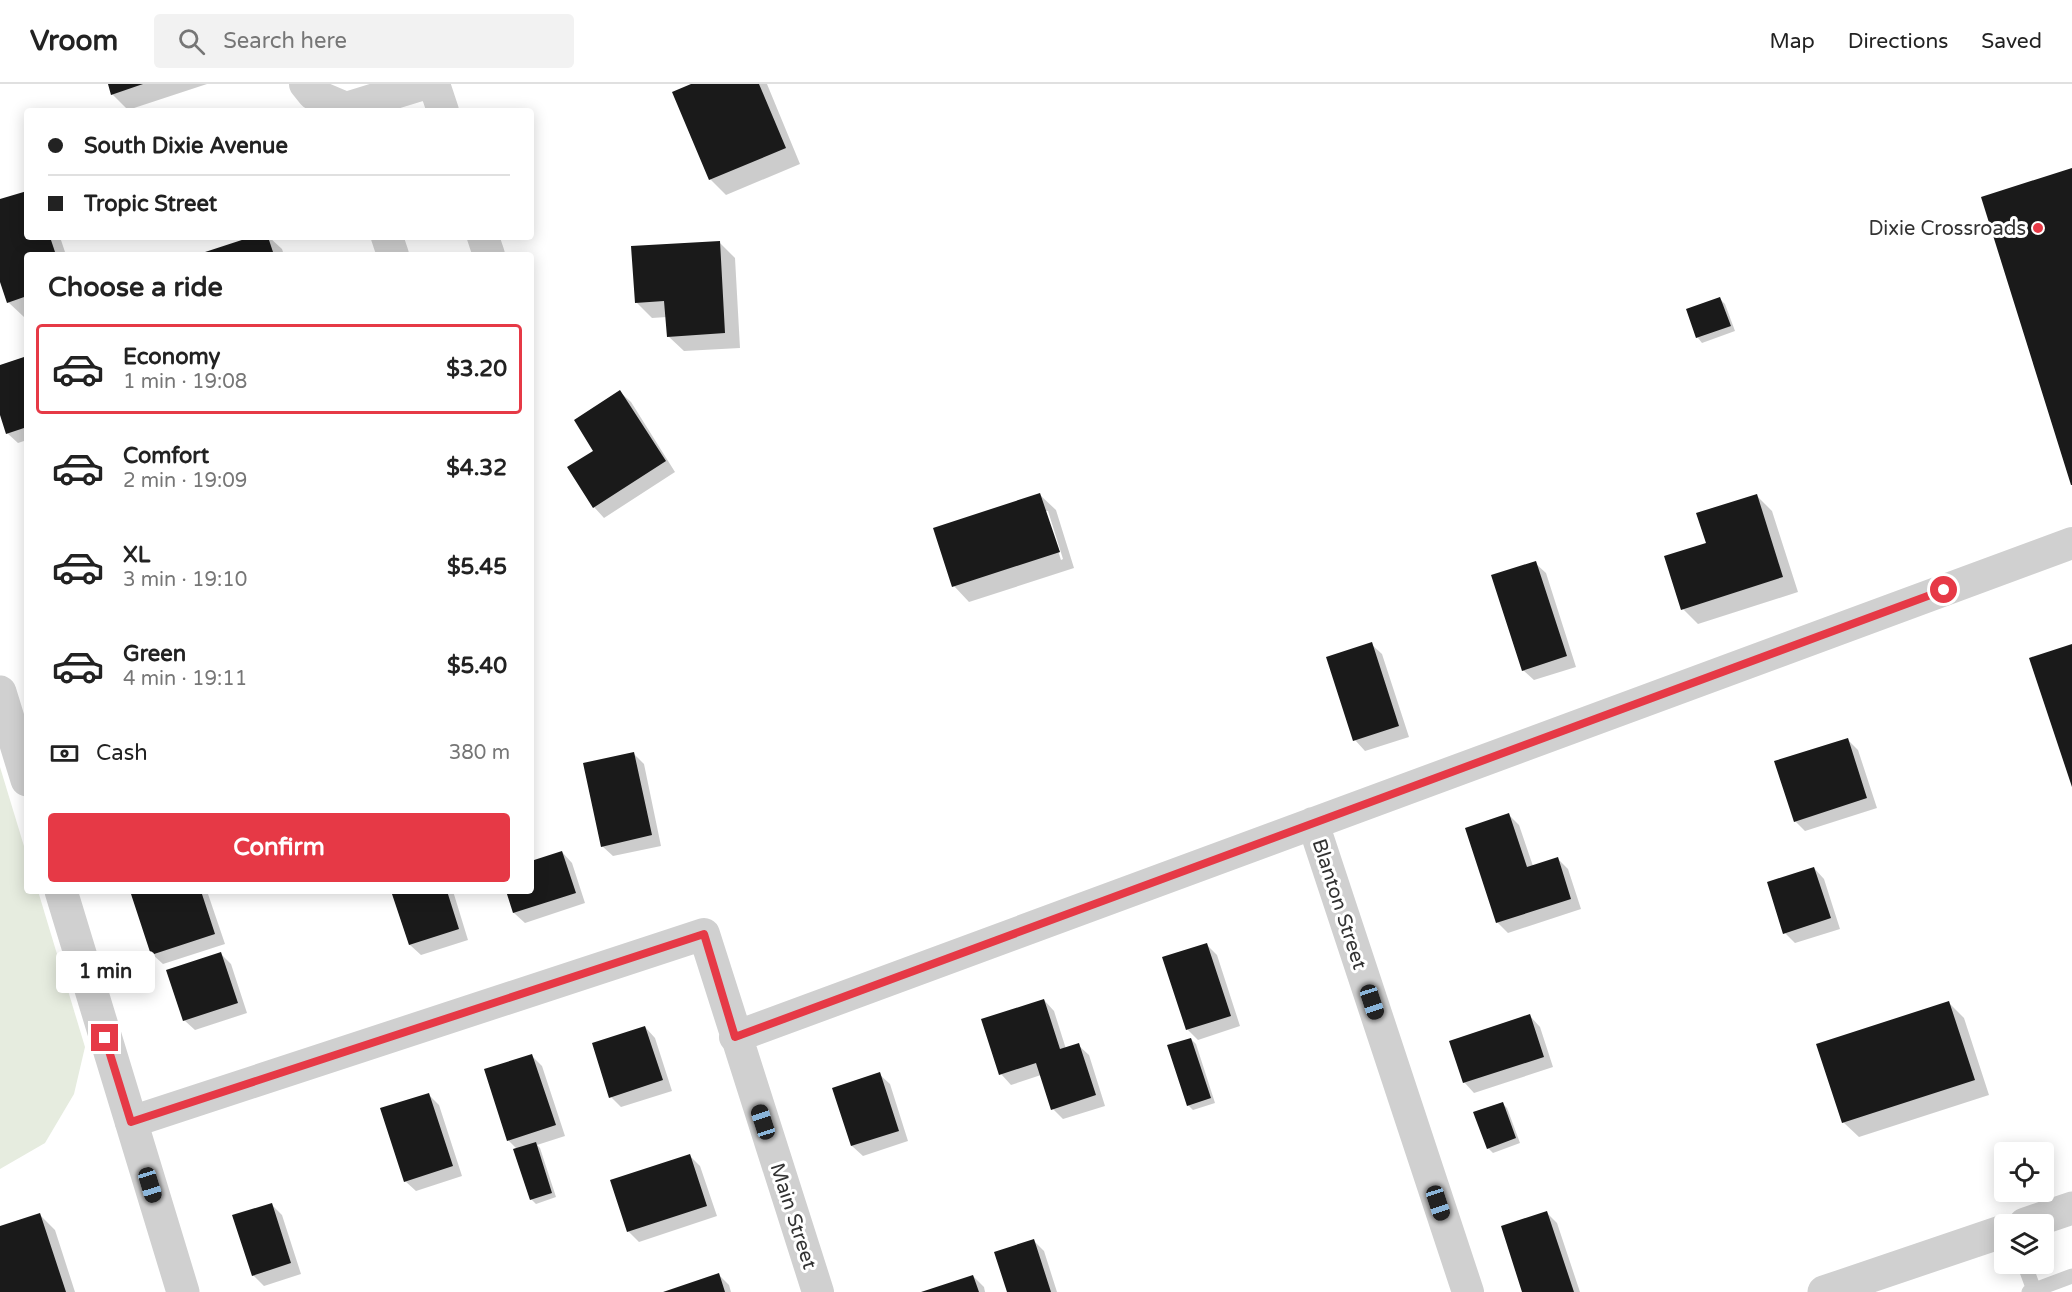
<!DOCTYPE html>
<html lang="en">
<head>
<meta charset="utf-8">
<style>
	:root { --surface:#fff; --page:#f2f2f2; --text:#222; --muted:#767676; --line:#e0e0e0; --accent:#e63946 }
	body { margin:0; font-family:"Varela Round",sans-serif; background:var(--page); color:var(--text); height:100vh; display:flex; flex-direction:column; font-size:22px; white-space:nowrap }
	* { box-sizing:border-box; margin:0 }
	p { font-size:20px; color:var(--muted) }
	.icon { flex:none; width:33px; height:33px; fill:none; stroke:currentColor; stroke-width:2; stroke-linecap:round; stroke-linejoin:round }
	.map { position:relative; flex:1; overflow:hidden }
	.drawer { position:absolute; left:24px; top:168px; width:510px; height:642px; display:flex; flex-direction:column; background:var(--surface); border-radius:6px; box-shadow:0 3px 15px #0003 }
	.drawer>* { flex:none }
	.banner { position:absolute; left:24px; top:24px; width:510px; height:132px; border-radius:6px; box-shadow:0 3px 15px #0003; display:grid; align-content:center; height:132px; padding:0 24px; background:var(--surface) }
	.buttons { position:absolute; left:1994px; top:1058px; display:grid; gap:12px }
	.buttons a { display:grid; place-items:center; width:60px; height:60px; border-radius:6px; background:var(--surface); box-shadow:0 3px 15px #0003; font-size:30px }
	.end { position:absolute; width:27px; height:27px; margin:-14px; border:8px solid #e63946; background:#fff; box-shadow:0 0 0 3px #fff }
	.from { border-radius:50% }
	.bubble { position:absolute; height:42px; border-radius:6px; background:var(--surface); box-shadow:0 3px 15px #0003; font-size:20px; font-weight:800; line-height:42px; text-align:center }
	.car { position:absolute; width:18px; height:36px; margin:-18px -9px; border-radius:8px; box-shadow:0 0 4px 2px #0007; background:linear-gradient(#222 24%,#8ab4d8 0 40%,#222 0 76%,#8ab4d8 0 86%,#222 0) }
	.banner b { display:flex; align-items:center; gap:21px; height:57px; font-size:22px }
	.banner b+b { border-top:2px solid var(--line) }
	.banner i { width:15px; height:15px; background:var(--text) }
	ul { padding:0; list-style:none }
	li { display:flex; align-items:center; gap:18px; height:90px; margin:0 12px 9px; padding:0 12px; border:3px solid transparent; border-radius:6px }
	li div { flex:1 }
	li b { display:block; font-size:22px }
	li em { font-style:normal; font-weight:800 }
	li.selected { border-color:var(--accent) }
	li>.icon { width:54px; height:54px; stroke-width:1.5 }
	h2 { padding:0 24px; font-size:27px; line-height:72px }
	.pay { display:flex; align-items:center; gap:15px; height:66px; padding:0 24px; font-size:22px }
	.pay p { margin-inline-start:auto }
	.action { display:flex; gap:12px; margin-top:auto; padding:12px 24px }
	.action a { flex:1; height:69px; border-radius:6px; background:var(--accent); color:#fff; font-size:24px; font-weight:800; line-height:69px; text-align:center }
	header { display:flex; align-items:center; gap:36px; box-sizing:border-box; height:84px; padding:0 30px; background:var(--surface); border-bottom:2px solid var(--line) }
	header strong { font-size:28px }
	nav { display:flex; gap:33px; margin-inline-start:auto; font-size:21px }
	.search { width:420px; height:54px; background:var(--page); display:flex; align-items:center; gap:15px; box-sizing:border-box; padding:0 21px; border-radius:6px; color:var(--muted); font-size:22px }
	.map>svg:first-child { display:block }
	.green { fill:#e6ecdf }
	.shadow { fill:#0003; fill-rule:evenodd }
	.building { fill:#1a1a1a }
	.lines { fill:none; stroke-linecap:round; stroke-linejoin:round }
	.service { stroke:#d0d0d0; stroke-width:15 }
	.minor { stroke:#d0d0d0; stroke-width:32 }
	.tertiary { stroke:#d0d0d0; stroke-width:33 }
	.route { stroke:#e63946; stroke-width:8 }
	.poi-dot { fill:#e63946; stroke:#fff; stroke-width:2 }
	.labels { text-anchor:middle; stroke-width:6; stroke-linejoin:round; paint-order:stroke }
	.poi-label { font-size:20px; fill:#333; stroke:#fff; text-anchor:end }
	.street-label { font-size:20px; fill:#333; stroke:#fff }
</style>
</head>
<body>
<header>
<strong>Vroom</strong>
<div class="search"><svg class="icon" aria-label="search" viewBox="0 0 24 24"><circle cx="10" cy="10" r="6"/><path d="M15 15l6 6"/></svg>Search here</div>
<nav><a>Map</a><a>Directions</a><a>Saved</a></nav>
</header>
<div class="map">
<svg width="2072" height="1208" viewBox="0 0 2072 1208">
	<rect width="100%" height="100%" fill="#fff"/>
	<path class="green" d="M0,683L27,772V807H38L85,963L74,1010L45,1059L0,1085Z"/>
	<path class="shadow" d="M109,0H207L128,26L112,10Z
		M695,0H767L800,80L726,111L710,95L674,9Z
		M27,108V153H60L66,171H27V232L24,233L8,218L0,193V117Z
		M256,153H269L282,165L284,171H205Z
		M719,158L735,174L740,264L684,267L668,252L667,233L652,234L636,218Z
		M1720,215L1725,220L1735,247L1702,259L1698,254L1688,226Z
		M27,274V356L18,359L7,349L0,326V282Z
		M620,308L631,318L675,388L604,434L594,423L595,367Z
		M1040,411L1056,426L1074,484L969,518L954,502ZM1045,427H1048L1063,475L1061,476Z
		M1756,411L1772,427L1798,508L1698,540L1683,525Z
		M1535,479L1546,489L1576,583L1534,596L1523,586Z
		M1371,560L1382,570L1409,653L1365,667L1355,656Z
		M1847,655L1858,666L1877,724L1805,747L1795,737Z
		M633,669L644,680L661,762L613,772L602,762Z
		M1509,731L1519,741L1533,782L1557,774L1568,785L1581,825L1508,849L1497,838Z
		M562,768L572,779L585,819L525,839L514,829L507,807H531V778Z
		M1814,784L1824,795L1840,845L1795,859L1785,849Z
		M147,807H207L225,860L163,880L152,870Z
		M393,807H453L468,856L421,871L410,861Z
		M1206,860L1217,871L1240,942L1198,956L1187,945Z
		M221,870L231,880L247,929L195,946L184,936Z
		M1044,916L1054,927L1066,965L1078,961L1089,971L1105,1022L1063,1035L1053,1025L1041,991L1011,1001L1001,990Z
		M1948,918L1964,934L1989,1011L1859,1053L1843,1038Z
		M1530,932L1540,943L1553,983L1474,1009L1464,998Z
		M645,943L655,954L672,1007L621,1023L611,1013Z
		M1191,955L1196,960L1215,1019L1193,1026L1188,1021Z
		M532,972L542,982L565,1052L537,1061L540,1064L556,1113L536,1120L531,1115L517,1065L508,1056Z
		M879,990L890,1000L908,1057L863,1072L852,1062L834,1005Z
		M428,1010L439,1021L462,1092L416,1107L405,1097Z
		M1502,1019L1507,1024L1520,1059L1493,1069L1488,1064Z
		M690,1072L700,1082L717,1132L639,1158L628,1147Z
		M271,1120L282,1131L301,1190L264,1202L253,1191Z
		M1547,1129L1557,1139L1580,1208H1524Z
		M40,1131L55,1146L75,1208H0V1144Z
		M1034,1157L1044,1167L1057,1208H1008Z
		M719,1191L729,1201L731,1208H666Z
		M973,1192L984,1203L985,1208H925Z"/>
	<path class="building" d="M108,0H143L111,11Z
		M691,0H759L786,64L709,96L672,8Z
		M2072,84V401H2071L1981,113Z
		M27,107V153H50L56,171H27V212L7,219L0,198V115Z
		M251,153H268L274,171H203L202,169Z
		M720,157L725,249L667,253L664,217L635,219L631,162Z
		M1720,213L1731,242L1696,254L1686,225Z
		M27,272V343L6,350L0,331V281Z
		M620,306L666,377L593,424L567,383L593,367L574,336Z
		M1040,409L1060,468L952,503L933,444Z
		M1757,410L1783,493L1681,526L1664,472L1706,459L1696,429Z
		M1536,477L1567,572L1522,587L1491,491Z
		M1372,558L1399,642L1353,657L1326,573Z
		M2072,560V703L2029,574Z
		M1848,654L1867,714L1794,738L1774,677Z
		M634,668L652,751L601,763L583,679Z
		M1509,729L1527,783L1558,773L1571,815L1496,839L1465,744Z
		M562,767L576,809L513,829L506,807H531V777Z
		M1814,783L1831,834L1783,850L1767,798Z
		M142,807H201L215,850L151,871L131,810Z
		M391,807H447L459,845L409,861Z
		M1207,859L1231,932L1186,946L1162,873Z
		M221,868L238,919L183,937L166,886Z
		M1044,915L1060,965L1079,959L1096,1011L1051,1026L1036,979L999,991L981,935Z
		M1949,917L1975,996L1842,1039L1816,960Z
		M1530,930L1544,973L1463,999L1449,957Z
		M645,942L663,996L609,1014L592,959Z
		M1191,954L1211,1014L1187,1022L1167,961Z
		M532,970L556,1041L507,1057L484,985Z
		M880,988L899,1047L851,1062L832,1004Z
		M429,1009L453,1082L404,1098L380,1024Z
		M1503,1018L1516,1054L1487,1065L1473,1028Z
		M536,1058L552,1109L530,1116L513,1065Z
		M690,1070L707,1122L627,1148L610,1096Z
		M272,1119L291,1179L252,1192L232,1131Z
		M1547,1127L1574,1208H1522L1501,1142Z
		M40,1129L66,1208H0V1142Z
		M1034,1155L1051,1208H1007L994,1168Z
		M719,1189L725,1208H663Z
		M973,1191L979,1208H921Z"/>
	<g class="lines">
		<path class="service" d="M2024,1179L2034,1206
			M2029,1208L2072,1192"/>
		<path class="minor" d="M305,0L313,10L346,24
			M434,0L443,27
			M346,24L424,0
			M387,153L393,171
			M483,153L489,171
			M1313,739L1468,1208
			M735,953L2072,459
			M131,1038L704,850L818,1208"/>
		<path class="tertiary" d="M0,608L27,696
			M61,807L183,1208
			M2025,1140L2072,1124
			M1824,1208L2004,1147"/>
	</g>
	<g class="lines">
		<path class="route" d="M105,954L131,1038L704,850L735,953L1944,506"/>
	</g>
	<circle class="poi-dot" cx="2038" cy="144" r="6"/>
	<g class="labels">
		<g class="poi-label">
			<text x="2026" y="151">Dixie Crossroads</text>
		</g>
		<g class="street-label">
			<text transform="translate(1340 820) rotate(72)" y="7">Blanton Street</text>
			<text transform="translate(794 1132) rotate(72)" y="7">Main Street</text>
		</g>
	</g>
</svg>
<div class="buttons">
<a><svg class="icon" aria-label="locate" viewBox="0 0 24 24"><circle cx="12" cy="12" r="6"/><path d="M12 2v4M12 18v4M2 12h4M18 12h4"/></svg></a>
<a><svg class="icon" aria-label="layers" viewBox="0 0 24 24"><path d="M12 4l9 5-9 5-9-5zM3 14l9 5 9-5"/></svg></a>
</div>
<i class="end from" style="left:1944px;top:506px"></i>
<i class="end" style="left:105px;top:954px"></i>
<div class="bubble" style="left:56px;top:867px;width:99px">1 min</div>
<i class="car" style="left:1372px;top:918px;rotate:162deg"></i>
<i class="car" style="left:763px;top:1038px;rotate:342deg"></i>
<i class="car" style="left:150px;top:1101px;rotate:163deg"></i>
<i class="car" style="left:1438px;top:1119px;rotate:162deg"></i>
<div class="banner">
<b><i class="from"></i>South Dixie Avenue</b>
<b><i></i>Tropic Street</b>
</div>
<section class="drawer">
<h2>Choose a ride</h2>
<ul>
<li class="selected"><svg class="icon" aria-label="car" viewBox="0 0 24 24"><path d="M5 17H2v-5l4-1 3-4h7l3 4 3 1v5h-3M9 17h6M6 11h13"/><circle cx="7" cy="17" r="2"/><circle cx="17" cy="17" r="2"/></svg><div><b>Economy</b><p>1 min · 19:08</p></div><em>$3.20</em></li>
<li><svg class="icon" aria-label="car" viewBox="0 0 24 24"><path d="M5 17H2v-5l4-1 3-4h7l3 4 3 1v5h-3M9 17h6M6 11h13"/><circle cx="7" cy="17" r="2"/><circle cx="17" cy="17" r="2"/></svg><div><b>Comfort</b><p>2 min · 19:09</p></div><em>$4.32</em></li>
<li><svg class="icon" aria-label="car" viewBox="0 0 24 24"><path d="M5 17H2v-5l4-1 3-4h7l3 4 3 1v5h-3M9 17h6M6 11h13"/><circle cx="7" cy="17" r="2"/><circle cx="17" cy="17" r="2"/></svg><div><b>XL</b><p>3 min · 19:10</p></div><em>$5.45</em></li>
<li><svg class="icon" aria-label="car" viewBox="0 0 24 24"><path d="M5 17H2v-5l4-1 3-4h7l3 4 3 1v5h-3M9 17h6M6 11h13"/><circle cx="7" cy="17" r="2"/><circle cx="17" cy="17" r="2"/></svg><div><b>Green</b><p>4 min · 19:11</p></div><em>$5.40</em></li>
</ul>
<div class="pay"><svg class="icon" aria-label="cash" viewBox="0 0 24 24"><path d="M3 7h18v10H3z"/><circle cx="12" cy="12" r="2"/></svg>Cash<p>380 m</p></div>
<div class="action"><a>Confirm</a></div>
</section>
</div>
</body>
</html>
